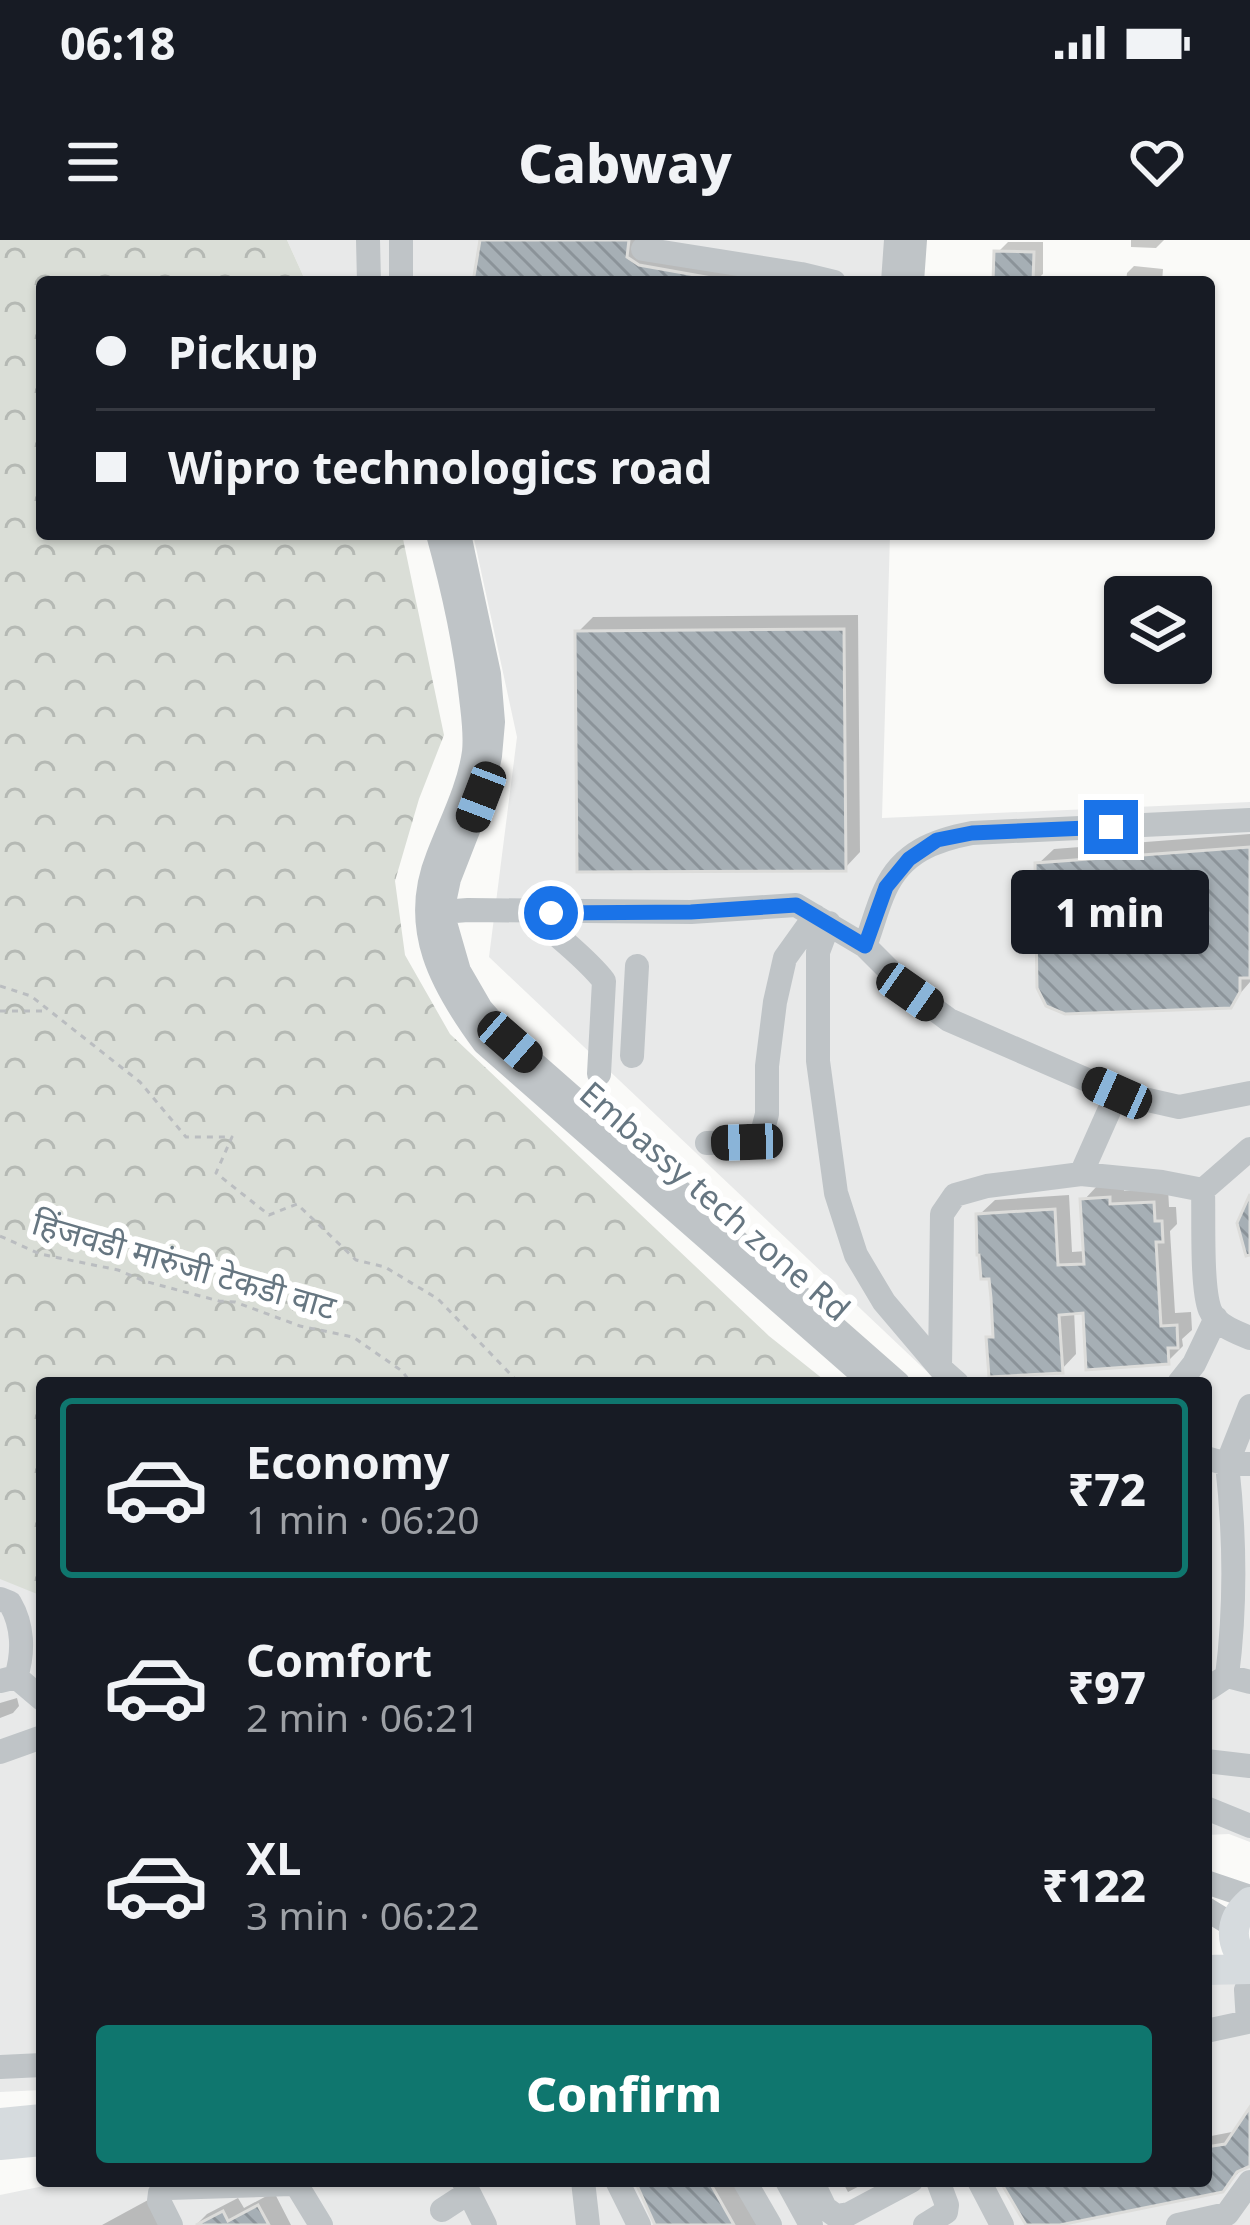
<!DOCTYPE html>
<html lang="en">
<head>
<meta charset="utf-8">
<style>
	:root { --surface:#171b24; --page:#242831; --text:#f1f3f6; --muted:#9ea1a6; --line:#363941; --accent:#0f766e }
	body { margin:0; font-family:"Noto Sans","Noto Sans Devanagari",sans-serif; background:var(--page); color:var(--text); height:100vh; display:flex; flex-direction:column; font-size:45px; white-space:nowrap }
	* { box-sizing:border-box; margin:0 }
	p { font-size:39px; color:var(--muted) }
	.icon { flex:none; width:66px; height:66px; fill:none; stroke:currentColor; stroke-width:2; stroke-linecap:round; stroke-linejoin:round }
	.map { position:relative; flex:1; overflow:hidden }
	.drawer { position:absolute; left:36px; top:1137px; width:1176px; height:810px; display:flex; flex-direction:column; background:var(--surface); border-radius:12px; box-shadow:0 3px 9px #0004 }
	.drawer>* { flex:none }
	.top-card { position:absolute; left:36px; top:36px; width:1179px; height:264px; border-radius:12px; box-shadow:0 3px 9px #0004; display:grid; align-content:center; height:264px; padding:0 60px; background:var(--surface) }
	.tools { position:absolute; left:1104px; top:336px; display:grid; gap:24px }
	.tools a { display:grid; place-items:center; width:108px; height:108px; border-radius:12px; background:var(--surface); box-shadow:0 3px 9px #0004; font-size:60px }
	.end { position:absolute; width:54px; height:54px; margin:-27px; border:15px solid #1a73e8; background:#fff; box-shadow:0 0 0 6px #fff }
	.from { border-radius:50% }
	.bubble { position:absolute; height:84px; border-radius:12px; background:var(--surface); box-shadow:0 3px 9px #0004; font-size:39px; font-weight:800; line-height:84px; text-align:center }
	.car { position:absolute; width:36px; height:72px; margin:-36px -18px; border-radius:15px; box-shadow:0 0 9px 3px #0007; background:linear-gradient(#222 24%,#8ab4d8 0 40%,#222 0 76%,#8ab4d8 0 86%,#222 0) }
	.top-card b { display:flex; align-items:center; gap:42px; height:114px; font-size:45px }
	.top-card b+b { border-top:3px solid var(--line) }
	.top-card i { width:30px; height:30px; background:var(--text) }
	ul { padding:21px 0 0; list-style:none }
	li { display:flex; align-items:center; gap:36px; height:180px; margin:0 24px 18px; padding:0 36px; border:6px solid transparent; border-radius:12px }
	li div { flex:1 }
	li b { display:block; font-size:45px }
	li em { font-style:normal; font-weight:800 }
	li.active { border-color:var(--accent) }
	li>.icon { width:108px; height:108px; stroke-width:1.5 }
	.button { display:flex; gap:24px; margin-top:auto; padding:24px 60px }
	.button a { flex:1; height:138px; border-radius:12px; background:var(--accent); color:#fff; font-size:48px; font-weight:800; line-height:138px; text-align:center }
	.status { display:flex; justify-content:space-between; align-items:center; height:84px; padding:0 60px; background:var(--surface); direction:ltr }
	.status svg { height:33px; fill:currentColor }
	header { display:flex; justify-content:space-between; align-items:center; height:156px; padding:0 60px; background:var(--surface); font-size:54px; font-weight:800 }
	.map>svg:first-child { display:block }
	.built { fill:#e8e9e9 }
	.forest { fill:url(#forest-crowns) }
	.shadow { fill:#0003 }
	.building { fill:url(#building-back-hatch); stroke:#dcdcda; stroke-width:3 }
	.lines { fill:none; stroke-linecap:round; stroke-linejoin:round }
	.path { stroke:#babdc0; stroke-width:3; stroke-dasharray:6 6; stroke-linecap:butt }
	.minor { stroke:#bfc4c7; stroke-width:24 }
	.major { stroke:#d6dbde; stroke-width:30 }
	.route { stroke:#1a73e8; stroke-width:15 }
	.labels { text-anchor:middle; stroke-width:12; stroke-linejoin:round; paint-order:stroke }
	.street-label { font-size:33px; fill:#667681; stroke:#fff }
</style>
</head>
<body>
<div class="status"><b>06:18</b><svg viewBox="0 0 49 12"><path d="M0 12V9h3v3zM5 12V6h3v6zM10 12V3h3v9zM15 12V0h3v12zM26 1h20v11H26zM47 4h2v5h-2z"/></svg></div>
<header><svg class="icon" aria-label="menu" viewBox="0 0 24 24"><path d="M4 6h16M4 12h16M4 18h16"/></svg>Cabway<svg class="icon" aria-label="heart" viewBox="0 0 24 24"><path d="M12 20l-8-8c-3-5 5-10 8-4 3-6 11-1 8 4z"/></svg></header>
<div class="map">
<svg width="1250" height="1985" viewBox="0 0 1250 1985">
	<defs>
		<pattern id="forest-crowns" width="20" height="18" patternUnits="userSpaceOnUse" patternTransform="scale(3)"><rect width="20" height="18" fill="#daded7"/><path d="M2 6a3 3 0 1 1 6 0M12 15a3 3 0 1 1 6 0" fill="none" stroke="#b5b9b4"/></pattern>
		<pattern id="building-back-hatch" width="6" height="6" patternUnits="userSpaceOnUse" patternTransform="scale(3)"><rect width="6" height="6" fill="#a6afb5"/><path d="M-1 5l2 2M0 0l6 6M5-1l2 2" fill="none" stroke="#8b9399"/></pattern>
	</defs>
	<rect width="100%" height="100%" fill="#fafaf8"/>
	<path class="built" d="M287,0H917L913,42H306Z
		M473,294H890L882,578L1250,562V1602L1229,1594L1206,1595V1143H939L489,717L517,497Z
		M0,1329L42,1346V1850L0,1852Z
		M1250,1739V1985H0V1955L68,1941H1206V1745Z"/>
	<path class="forest" d="M0,0H287L306,42H42V294H402L444,495L419,559L395,641L405,715L450,794L769,1096L828,1143H42V1356L0,1339Z"/>
	<path class="shadow" d="M483,0H641L837,42H476Z
		M1131,0H1164L1156,8L1131,7Z
		M1008,2H1043V34L1034,42H996L997,13Z
		M1134,26L1163,29L1162,42H1126L1127,33Z
		M858,375L860,612L845,628L578,392L593,377Z
		M1250,594V742L1230,765L1038,624L1054,609Z
		M1124,944V951L1168,948L1169,967H1176L1177,984L1170,991L1175,1073L1191,1072L1192,1090L1182,1099L1183,1106L1168,1121L1086,1070H1074L1076,1114L1061,1130L989,1099L996,1092L991,1035L979,975L995,960L1069,955L1072,1012L1086,1011L1083,961L1098,945Z
		M17,1458L19,1466L13,1473L0,1478V1463Z
		M1250,1872V1922L1221,1949L1046,1985H1029L1003,1941H1206V1897L1237,1891Z
		M639,1941H732L758,1985H658Z
		M842,1941H869L848,1952Z
		M274,1952L291,1985H196L207,1974L238,1958L244,1968Z
		M148,1960L161,1985H102Z"/>
	<path class="building" d="M480,0H629L627,17L639,25L734,42H473Z
		M994,11L1034,12L1033,42H993Z
		M844,389L846,631L577,632L575,391Z
		M1250,607V738H1240V752L1231,768L1065,774L1046,766L1037,748L1035,623Z
		M1250,954V1015L1246,1016L1237,983Z
		M1110,957V964L1154,962L1155,981H1162L1163,1002H1156L1161,1086L1177,1085L1178,1108H1168L1169,1124L1086,1130L1083,1073L1059,1075L1063,1133L989,1137L986,1097H993L991,1058L989,1039H981L979,1015H977L976,974L1055,969L1058,1025L1084,1024L1080,959Z
		M1250,1867V1926L1237,1932L1223,1952L1060,1985H1026L1000,1941H1206V1907L1225,1904Z
		M635,1941H709L734,1985H655Z
		M258,1965L269,1985H196L223,1971L228,1981Z"/>
	<g class="lines">
		<path class="path" d="M0,746L31,756L140,842L186,897H232L216,933L269,975L297,964L356,1020L385,1027L438,1059L519,1143
			M0,771H48
			M0,996L40,1014L118,1030L144,1041L219,1061L235,1062L300,1086L353,1097L402,1131L411,1143"/>
		<path class="minor" d="M368,0L369,42
			M643,9L801,34L834,42
			M401,42V0
			M893,42L896,0
			M912,42L915,0
			M438,294C453,348 465,401 471,457C473,475 476,493 474,512C469,548 451,582 438,616C409,688 442,746 484,803L872,1143
			M459,294L489,434L493,482L490,516L481,557L449,639L442,672L459,731L481,769L510,802L898,1143
			M534,672C555,697 584,715 604,741L599,834
			M429,673L468,670L691,672L796,665L865,706L911,752L949,780L1117,853L1179,867L1250,853
			M829,683L818,712V821L836,953L856,1015L884,1062L940,1128L957,1143
			M865,706C872,688 877,667 885,650C902,612 935,600 972,593L1250,580
			M632,816L637,726
			M707,903L747,902L761,897L767,874V826L775,762L785,718L815,676
			M1250,909L1203,950C1204,977 1201,1047 1210,1070C1216,1085 1236,1092 1250,1098
			M1081,934L1117,853
			M940,1128L942,974L955,955L987,946L1081,934L1162,942L1203,950
			M1179,1143L1194,1124L1216,1078
			M1250,1166L1227,1224H1250
			M1206,1218L1227,1224C1235,1295 1236,1366 1227,1436
			M0,1359L10,1363C23,1385 24,1412 16,1437
			M0,1441L16,1437L42,1459
			M1206,1450L1227,1436L1250,1442
			M0,1512L42,1497
			M1206,1521L1250,1526
			M1206,1568L1250,1586
			M1206,1642L1250,1657
			M1206,1669L1234,1686
			M1206,1791L1248,1782L1246,1750L1250,1746
			M0,1827L42,1825
			M463,1941L485,1985
			M583,1941L588,1985
			M617,1941L639,1985
			M787,1941L811,1985
			M812,1941L825,1968L836,1976L849,1974L911,1941
			M979,1941L1002,1985
			M745,1942L770,1985
			M442,1970L468,1953
			M171,1985L159,1961L160,1953L169,1948L291,1944H296L321,1985
			M925,1985L946,1972L947,1965L938,1941
			M1178,1985L1227,1974L1250,1942"/>
		<path class="major" d="M1250,1662C1228,1681 1229,1706 1250,1726
			M1206,1730L1250,1729
			M0,1883L42,1879
			M0,1905L42,1901"/>
	</g>
	<g class="lines">
		<path class="route" d="M551,673L691,672L796,665L865,706L886,647L909,619L937,600L972,593L1111,587"/>
	</g>
	<g class="labels">
		<g class="street-label">
			<text transform="translate(715 961) rotate(41)" y="12">Embassy tech zone Rd</text>
			<text transform="translate(184 1025) rotate(16)" y="12">हिंजवडी मारुंजी टेकडी वाट</text>
		</g>
	</g>
</svg>
<div class="tools">
<a><svg class="icon" aria-label="layers" viewBox="0 0 24 24"><path d="M12 4l9 5-9 5-9-5zM3 14l9 5 9-5"/></svg></a>
</div>
<i class="end from" style="left:551px;top:673px"></i>
<i class="end" style="left:1111px;top:587px"></i>
<div class="bubble" style="left:1011px;top:630px;width:198px">1 min</div>
<i class="car" style="left:481px;top:557px;rotate:201deg"></i>
<i class="car" style="left:910px;top:752px;rotate:125deg"></i>
<i class="car" style="left:510px;top:802px;rotate:131deg"></i>
<i class="car" style="left:1117px;top:853px;rotate:294deg"></i>
<i class="car" style="left:747px;top:902px;rotate:268deg"></i>
<div class="top-card">
<b><i class="from"></i>Pickup</b>
<b><i></i>Wipro technologics road</b>
</div>
<section class="drawer">
<ul>
<li class="active"><svg class="icon" aria-label="car" viewBox="0 0 24 24"><path d="M5 17H2v-5l4-1 3-4h7l3 4 3 1v5h-3M9 17h6M6 11h13"/><circle cx="7" cy="17" r="2"/><circle cx="17" cy="17" r="2"/></svg><div><b>Economy</b><p>1 min · 06:20</p></div><em>₹72</em></li>
<li><svg class="icon" aria-label="car" viewBox="0 0 24 24"><path d="M5 17H2v-5l4-1 3-4h7l3 4 3 1v5h-3M9 17h6M6 11h13"/><circle cx="7" cy="17" r="2"/><circle cx="17" cy="17" r="2"/></svg><div><b>Comfort</b><p>2 min · 06:21</p></div><em>₹97</em></li>
<li><svg class="icon" aria-label="car" viewBox="0 0 24 24"><path d="M5 17H2v-5l4-1 3-4h7l3 4 3 1v5h-3M9 17h6M6 11h13"/><circle cx="7" cy="17" r="2"/><circle cx="17" cy="17" r="2"/></svg><div><b>XL</b><p>3 min · 06:22</p></div><em>₹122</em></li>
</ul>
<div class="button"><a>Confirm</a></div>
</section>
</div>
</body>
</html>
